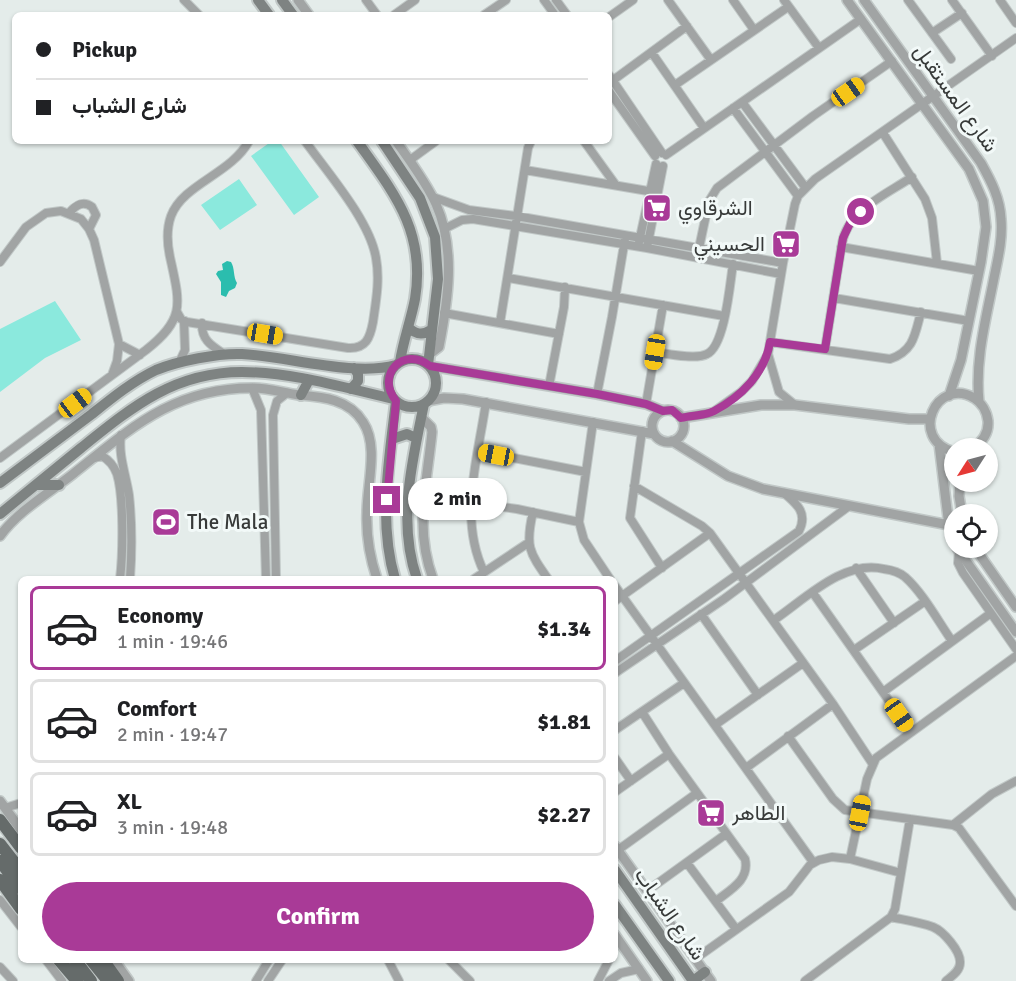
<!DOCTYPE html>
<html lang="en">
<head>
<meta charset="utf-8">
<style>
	:root { --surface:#fff; --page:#f2f2f2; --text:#202124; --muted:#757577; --line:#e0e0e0; --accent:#a93a97 }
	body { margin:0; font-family:Signika,Vazirmatn,sans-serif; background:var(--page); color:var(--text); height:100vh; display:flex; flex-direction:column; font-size:22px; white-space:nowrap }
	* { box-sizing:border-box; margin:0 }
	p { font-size:20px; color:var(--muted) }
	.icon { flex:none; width:33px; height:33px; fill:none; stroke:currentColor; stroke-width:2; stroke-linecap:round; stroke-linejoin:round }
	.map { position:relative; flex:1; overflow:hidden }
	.panel { position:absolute; left:18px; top:576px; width:600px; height:387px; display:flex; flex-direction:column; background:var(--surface); border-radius:9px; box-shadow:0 2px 4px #0004 }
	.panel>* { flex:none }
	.banner { position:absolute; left:12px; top:12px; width:600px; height:132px; border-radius:9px; box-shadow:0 2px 4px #0004; display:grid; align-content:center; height:132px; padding:0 24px; background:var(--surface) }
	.needle { width:39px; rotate:234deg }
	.buttons { position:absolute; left:944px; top:438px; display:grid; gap:12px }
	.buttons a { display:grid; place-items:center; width:54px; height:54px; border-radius:50%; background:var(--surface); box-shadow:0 2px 4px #0004; font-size:30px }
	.end { position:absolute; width:27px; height:27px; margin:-14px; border:8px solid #a93a97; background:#fff; box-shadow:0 0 0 3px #fff }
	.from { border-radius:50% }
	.bubble { position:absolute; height:42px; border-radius:21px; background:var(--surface); box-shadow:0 2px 4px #0004; font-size:20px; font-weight:700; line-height:42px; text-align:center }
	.car { position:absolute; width:18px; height:36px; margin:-18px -9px; border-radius:8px; box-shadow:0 0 4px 2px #0007; background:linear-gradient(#f5c518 24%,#345 0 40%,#f5c518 0 76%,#345 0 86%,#f5c518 0) }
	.banner b { display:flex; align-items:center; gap:21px; height:57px; font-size:22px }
	.banner b+b { border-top:2px solid var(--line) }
	.banner i { width:15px; height:15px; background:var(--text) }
	ul { padding:10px 0 0; list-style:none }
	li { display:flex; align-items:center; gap:18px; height:84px; margin:0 12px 9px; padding:0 12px; border:3px solid var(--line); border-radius:9px }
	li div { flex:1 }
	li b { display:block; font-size:22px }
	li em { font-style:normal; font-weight:700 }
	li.selected { border-color:var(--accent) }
	li>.icon { width:54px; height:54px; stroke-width:1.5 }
	.action { display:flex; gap:12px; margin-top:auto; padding:12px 24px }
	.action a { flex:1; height:69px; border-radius:36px; background:var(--accent); color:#fff; font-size:24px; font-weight:700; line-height:69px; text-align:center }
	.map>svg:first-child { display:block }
	.green { fill:#8be9dd }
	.water { fill:#2bbdae }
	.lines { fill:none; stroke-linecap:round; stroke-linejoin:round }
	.minor-casing { stroke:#c1c8c7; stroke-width:10 }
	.tertiary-casing { stroke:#c1c8c7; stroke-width:12 }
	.secondary-casing { stroke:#c1c8c7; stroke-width:14 }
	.primary-casing { stroke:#c1c8c7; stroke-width:15 }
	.minor { stroke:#a1a4a4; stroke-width:8 }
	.tertiary { stroke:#a1a4a4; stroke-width:9 }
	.secondary { stroke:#7e8382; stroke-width:10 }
	.primary { stroke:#656b6a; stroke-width:12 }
	.route { stroke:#a93a97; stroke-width:8 }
	.labels { text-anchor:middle; stroke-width:6; stroke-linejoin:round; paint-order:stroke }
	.street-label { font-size:21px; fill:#373a39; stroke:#f2f9f8 }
	.poi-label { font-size:21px; fill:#373a39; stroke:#f2f9f8; text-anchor:start }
</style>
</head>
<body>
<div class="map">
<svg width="1016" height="981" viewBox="0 0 1016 981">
	<rect width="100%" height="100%" fill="#e4ecea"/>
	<path class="green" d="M272,141H279L319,197L294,215L251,156Z
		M239,179L257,205L220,230L201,205Z
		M55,301L81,340L45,358L0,392V329Z"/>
	<path class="water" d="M227,261L231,262C235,268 233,277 237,283L235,288L229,291L226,297L221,295V282L216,274L218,271L223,270L222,264Z"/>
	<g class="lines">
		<g class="minor-casing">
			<path id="minor" d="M184,0L199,15
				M366,0L377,15
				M544,0L555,15
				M556,0L567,15
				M668,0L711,60
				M733,0L754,30
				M784,0L819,48
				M908,0L951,59
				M952,0L992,56
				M1000,0L1016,23
				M394,15L415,0
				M484,15L506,0
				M609,17L633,0
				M932,33L962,13
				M652,53L704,128
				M609,75L662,153
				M612,81L687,26
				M675,85L788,7
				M609,91L655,156
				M742,102L805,187
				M733,108L798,196
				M883,133L925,199L932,218L937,263
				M584,141L615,184
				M666,155L861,19
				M410,160L436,141
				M525,170L648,191
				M433,197L469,210L516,216L783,263
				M69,213C76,205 83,200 92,207L96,215L89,229
				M444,229L462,220L473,219L647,248L781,274
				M639,242L656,164
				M648,243L663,166
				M841,247L979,271
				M699,248L709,201L717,188L813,116L892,61
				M0,262L26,227L46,213L61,211L81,219L89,229L94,240L119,344L117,361L112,375
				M508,278L724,316
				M834,298L969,321
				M177,312L181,319L187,322L348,348C366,349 370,338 373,322C376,301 380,280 376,258C370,221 328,173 305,141
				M444,313L559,334
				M202,323C201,340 212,346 224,354
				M500,323L528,148L531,141
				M770,342L890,359C914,351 915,334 921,312
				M119,344L140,355
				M825,349L842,243C848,210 887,194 912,177
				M655,352C668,354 696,360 707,354C725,346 730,283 733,264
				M768,354L779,392L795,405
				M179,363L185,350L184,322
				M549,386L564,307L565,287
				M252,388L261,410L266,579
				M597,394L612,317L625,239
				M646,404L663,305
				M713,412L741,392L752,381L768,354L783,263L795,204L798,196L815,179L1016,38
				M593,422L579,522L584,540L610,579
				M642,431L630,518L662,568
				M121,435C118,455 126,475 129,495C132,523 132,551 130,579
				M478,451L586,472
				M0,458L146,350C186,319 180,303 170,257C167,243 166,230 171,216C183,184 231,174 249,141
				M94,458L102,456C109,460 114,466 117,474C124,497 123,554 120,579
				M634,486L702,526L710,533L833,704L872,763
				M424,496L517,509L579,522
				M533,512C525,546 529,552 548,579
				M959,550L958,563L963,573L1016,649
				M856,568L894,623
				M484,572C458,518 478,458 486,402
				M276,579L273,415L277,401L287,393
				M474,579L528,543
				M615,586L813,862
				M813,593L911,732
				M615,601L710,533
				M701,614L758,695
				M774,620C805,599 844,559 884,569C891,570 899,572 905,577C923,593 938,621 952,641
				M854,650L924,602
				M615,661L799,531C808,513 797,504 784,493
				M615,673L724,599L849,506
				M883,692L991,613
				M642,712L669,754L745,859C750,880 730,890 716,901
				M715,725L803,663
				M615,730L684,683
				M788,736L833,799L845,810L953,825L959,828L1016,906
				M615,758L631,781
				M746,768L833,704
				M615,792L669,754
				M5,808L21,803
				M953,825L992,794L1016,781
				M618,850L697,793
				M850,859L867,779L876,758L1016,656
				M687,863L736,929
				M647,891L726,834
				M0,900L21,927
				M891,917C905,920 919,922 933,927C943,931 961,951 960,963C960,971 952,976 946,981
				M695,959L789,892L810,865L819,860L832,857L850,859L901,873
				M46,960L62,981
				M388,960L399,981
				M449,960L470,981
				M0,967L13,981
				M256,981L269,960
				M268,981L282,960
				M598,981L609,960
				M609,981L621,973L639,969
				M805,981L891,917L895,909L910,819"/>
		</g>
		<g class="tertiary-casing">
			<path id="tertiary" d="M298,0L309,15
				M847,0L969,169L983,201L986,227L981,262L961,360L949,396
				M864,0L981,163C991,181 1000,198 1001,219C1003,241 997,262 993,283C985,323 975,361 979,402
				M396,141C410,161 426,182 436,204C456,249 448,301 439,347L430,354
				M430,366L597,394L646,404L663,411
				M428,401L444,398L463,399L654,434
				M652 426a16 16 0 1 1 32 0a16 16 0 1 1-32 0Z
				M421,417L431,427L432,432C427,484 414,528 433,579
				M681,418L761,405H795L909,419H930
				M672,441L728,476L763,489L954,526
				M939,444L949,526L954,540
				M954,452C908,439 936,376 974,398C982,403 987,412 988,421C989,433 982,442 973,448
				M960,482L959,496L962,514
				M0,536C18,511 49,493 73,474C131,428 175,387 254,388C269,388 284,393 299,395C323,397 349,399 363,422C379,446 367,484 367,512C366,534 370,558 377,579
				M957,548L1016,632
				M975,548L1016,607
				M0,801L21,830
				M615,846L711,981
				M615,935L647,981
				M114,960L129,981"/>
		</g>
		<g class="secondary-casing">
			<path id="secondary" d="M258,0L269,15
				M282,0L293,15
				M357,141C394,193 426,231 415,299C411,320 403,341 400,362
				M382,141L420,198L435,237L438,279L428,365
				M408,327C415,334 422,336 431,330
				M388 383a24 24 0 1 1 48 0a24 24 0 1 1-48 0Z
				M351,389L358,381V374L354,368
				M301,395L309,380
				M392,439L407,434L416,438
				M0,483C31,460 61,437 92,414C112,398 133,381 156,370C178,361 218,353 242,354C286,356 355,377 396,365
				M36,485H59
				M0,514C27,492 54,470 81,448C132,407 174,372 242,372C293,372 345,388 394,399
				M395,579C378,522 389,459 396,401
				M417,579C397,521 412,462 424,404
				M615,870L693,981
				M615,905L669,981
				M693,981L705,972"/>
		</g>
		<g class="primary-casing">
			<path id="primary" d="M0,820L21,848
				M0,844L21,871
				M0,861L21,889
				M0,880L21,909
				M59,960L77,981
				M75,960L91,981
				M91,960L108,981
				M103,960L118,981"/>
		</g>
		<use href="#minor" class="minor"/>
		<use href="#tertiary" class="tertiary"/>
		<use href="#secondary" class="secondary"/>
		<use href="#primary" class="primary"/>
	</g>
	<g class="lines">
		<path class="route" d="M387,500L396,401C375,375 404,345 430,366L597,394L646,404L663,411L672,410L681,418C692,415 705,416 714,411C741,397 765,373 770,342L825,349L843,238L851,221L861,212"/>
	</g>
	<defs>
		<g id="supermarket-square" transform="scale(1.5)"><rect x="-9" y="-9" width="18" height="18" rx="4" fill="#a93a97" stroke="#f2f9f8"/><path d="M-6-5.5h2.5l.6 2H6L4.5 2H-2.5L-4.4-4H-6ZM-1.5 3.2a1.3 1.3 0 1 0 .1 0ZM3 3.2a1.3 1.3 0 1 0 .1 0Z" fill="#fff"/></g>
		<g id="stadium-square" transform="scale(1.5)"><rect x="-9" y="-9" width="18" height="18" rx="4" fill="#a93a97" stroke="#f2f9f8"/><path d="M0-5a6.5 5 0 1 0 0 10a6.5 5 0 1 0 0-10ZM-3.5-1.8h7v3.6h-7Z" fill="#fff"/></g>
	</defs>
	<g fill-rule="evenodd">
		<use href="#supermarket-square" x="657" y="208"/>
		<use href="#supermarket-square" x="786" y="244"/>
		<use href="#stadium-square" x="166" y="522"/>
		<use href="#supermarket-square" x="711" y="813"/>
	</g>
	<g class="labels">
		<g class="street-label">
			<text transform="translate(956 98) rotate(54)" y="7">شارع المستقبل</text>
			<text transform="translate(670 914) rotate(55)" y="7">شارع الشباب</text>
		</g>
		<g class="poi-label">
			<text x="678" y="215">الشرقاوي</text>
			<text x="765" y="251" text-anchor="end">الحسيني</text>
			<text x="187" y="529">The Mala</text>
			<text x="732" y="820">الطاهر</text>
		</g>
	</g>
</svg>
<div class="buttons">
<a><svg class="needle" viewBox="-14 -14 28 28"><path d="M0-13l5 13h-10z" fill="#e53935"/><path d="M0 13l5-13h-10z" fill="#757577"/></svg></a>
<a><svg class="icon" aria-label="locate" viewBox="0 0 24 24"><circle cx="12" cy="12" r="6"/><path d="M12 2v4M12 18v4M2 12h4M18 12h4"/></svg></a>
</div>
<i class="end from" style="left:861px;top:212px"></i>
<i class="end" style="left:387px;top:500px"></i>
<div class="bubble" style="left:408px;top:478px;width:99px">2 min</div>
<i class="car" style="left:848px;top:92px;rotate:55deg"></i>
<i class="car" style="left:265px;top:334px;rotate:100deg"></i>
<i class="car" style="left:655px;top:352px;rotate:189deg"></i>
<i class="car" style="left:75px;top:403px;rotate:53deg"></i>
<i class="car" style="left:496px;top:455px;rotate:281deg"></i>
<i class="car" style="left:899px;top:715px;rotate:145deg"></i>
<i class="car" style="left:860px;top:813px;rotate:11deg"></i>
<div class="banner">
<b><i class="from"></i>Pickup</b>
<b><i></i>شارع الشباب</b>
</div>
<section class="panel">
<ul>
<li class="selected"><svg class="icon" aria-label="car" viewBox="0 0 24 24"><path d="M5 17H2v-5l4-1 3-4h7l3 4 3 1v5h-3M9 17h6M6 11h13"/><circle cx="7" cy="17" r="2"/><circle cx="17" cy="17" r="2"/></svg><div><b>Economy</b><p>1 min · 19:46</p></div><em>$1.34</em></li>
<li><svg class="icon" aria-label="car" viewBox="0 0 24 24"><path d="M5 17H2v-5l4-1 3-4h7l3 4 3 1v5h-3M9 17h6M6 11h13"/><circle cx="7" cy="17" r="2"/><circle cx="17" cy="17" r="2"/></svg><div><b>Comfort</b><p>2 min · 19:47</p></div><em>$1.81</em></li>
<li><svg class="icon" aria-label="car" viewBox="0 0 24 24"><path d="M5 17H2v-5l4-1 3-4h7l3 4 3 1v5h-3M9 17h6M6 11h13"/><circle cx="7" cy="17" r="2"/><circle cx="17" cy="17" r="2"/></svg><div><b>XL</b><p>3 min · 19:48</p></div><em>$2.27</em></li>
</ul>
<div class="action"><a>Confirm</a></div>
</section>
</div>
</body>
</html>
